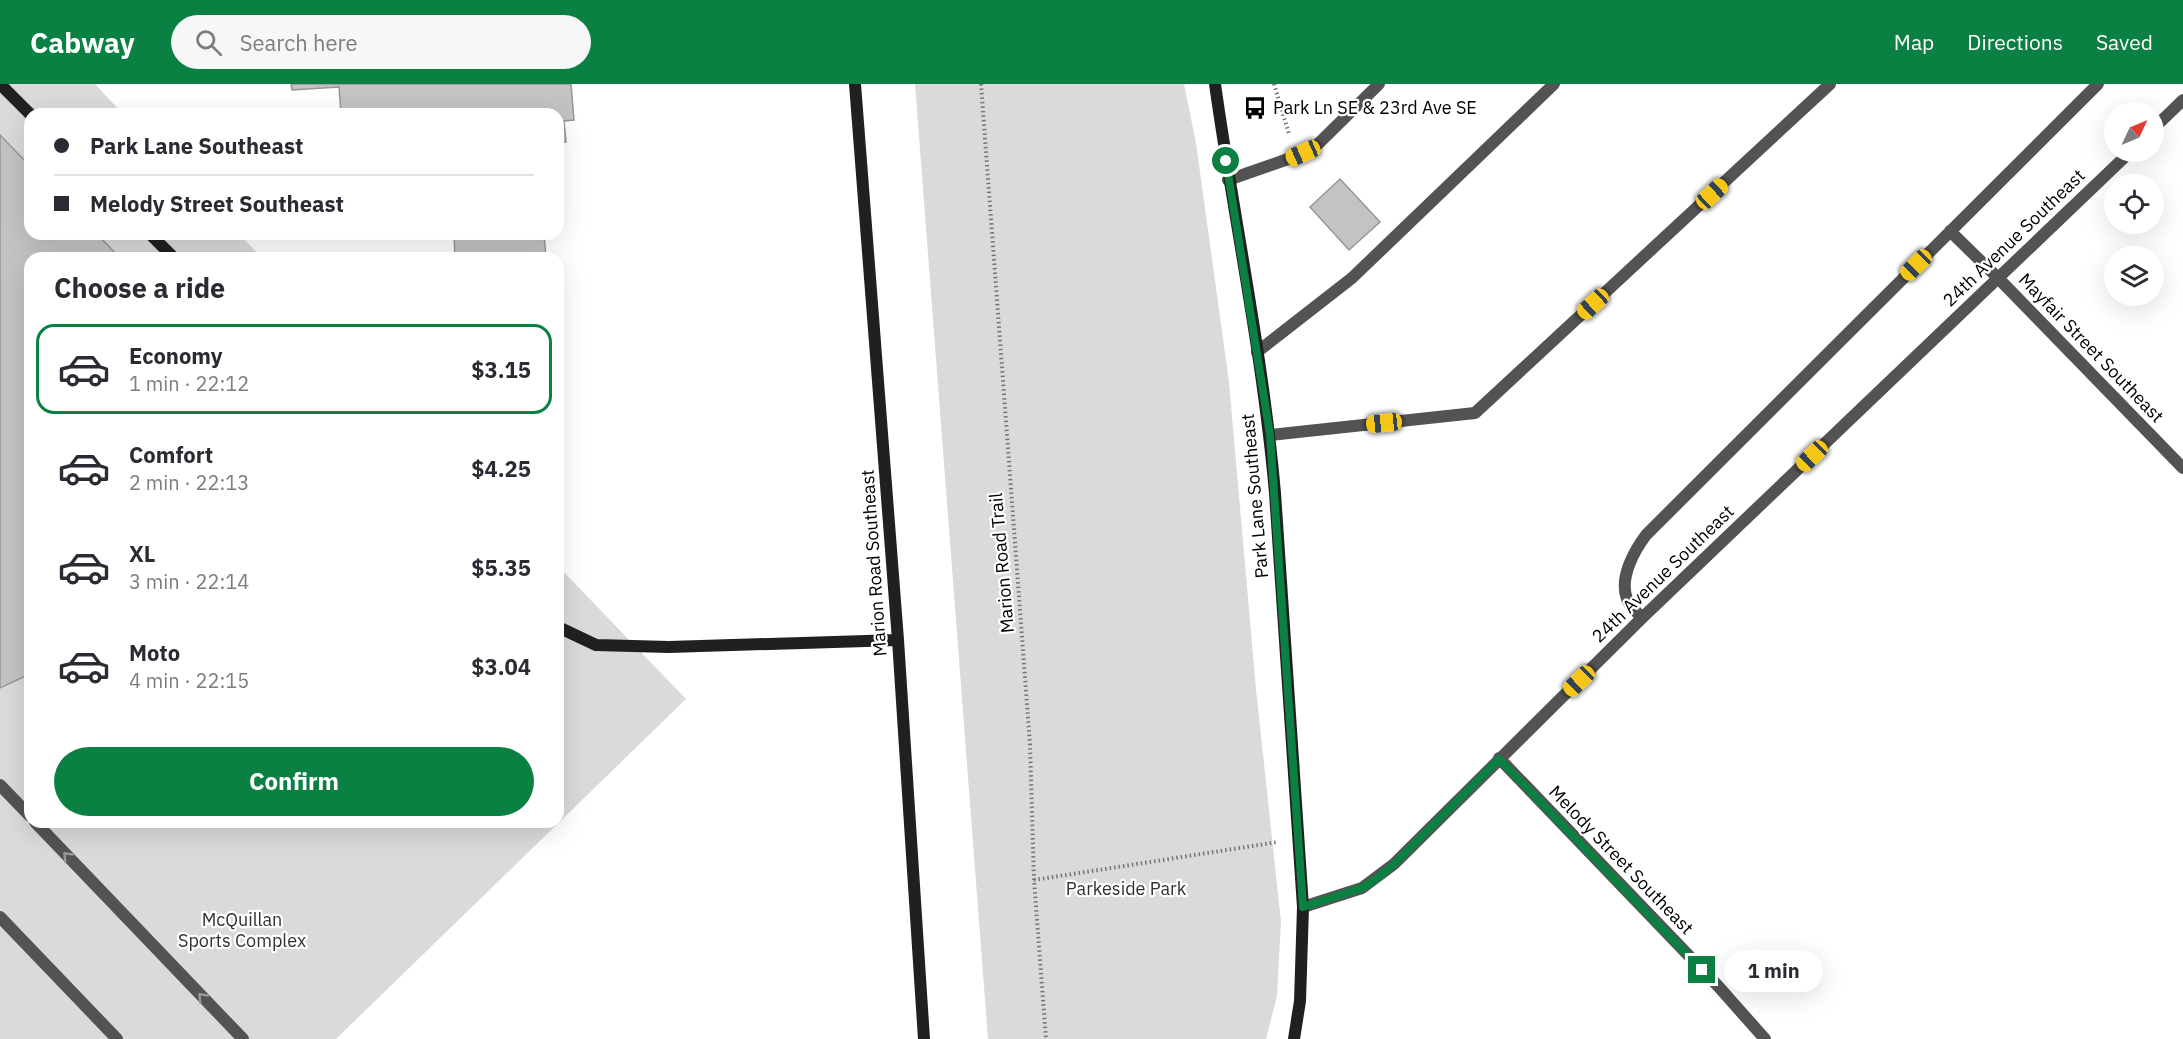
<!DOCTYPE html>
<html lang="en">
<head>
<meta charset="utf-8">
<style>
	:root { --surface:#fff; --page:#f7f7f7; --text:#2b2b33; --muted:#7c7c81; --line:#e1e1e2; --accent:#0b8043 }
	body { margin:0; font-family:"IBM Plex Sans",sans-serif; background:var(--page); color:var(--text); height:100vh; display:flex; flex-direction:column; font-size:22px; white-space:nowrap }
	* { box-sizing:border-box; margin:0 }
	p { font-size:20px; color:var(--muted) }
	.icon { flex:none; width:33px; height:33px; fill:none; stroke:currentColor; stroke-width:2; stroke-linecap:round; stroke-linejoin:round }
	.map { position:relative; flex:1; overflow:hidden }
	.side { position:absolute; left:24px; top:168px; width:540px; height:576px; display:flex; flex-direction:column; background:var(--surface); border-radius:18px; box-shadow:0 6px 24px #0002 }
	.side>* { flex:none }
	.top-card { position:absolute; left:24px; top:24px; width:540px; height:132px; border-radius:18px; box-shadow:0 6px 24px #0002; display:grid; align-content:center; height:132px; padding:0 30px; background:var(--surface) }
	.needle { width:39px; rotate:46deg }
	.buttons { position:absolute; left:2104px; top:18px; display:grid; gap:12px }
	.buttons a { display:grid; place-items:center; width:60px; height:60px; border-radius:50%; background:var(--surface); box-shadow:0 6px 24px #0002; font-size:30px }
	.end { position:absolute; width:27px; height:27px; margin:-14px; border:8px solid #0b8043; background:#fff; box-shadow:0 0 0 3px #fff }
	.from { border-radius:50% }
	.bubble { position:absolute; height:42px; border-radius:21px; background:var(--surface); box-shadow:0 6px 24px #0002; font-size:20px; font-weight:800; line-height:42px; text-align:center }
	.car { position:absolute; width:18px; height:36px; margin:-18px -9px; border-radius:8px; box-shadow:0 0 4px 2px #0007; background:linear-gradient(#f5c518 24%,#345 0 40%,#f5c518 0 76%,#345 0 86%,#f5c518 0) }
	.top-card b { display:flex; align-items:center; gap:21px; height:57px; font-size:22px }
	.top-card b+b { border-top:2px solid var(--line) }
	.top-card i { width:15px; height:15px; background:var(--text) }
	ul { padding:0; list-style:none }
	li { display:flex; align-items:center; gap:18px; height:90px; margin:0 12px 9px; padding:0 18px; border:3px solid transparent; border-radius:18px }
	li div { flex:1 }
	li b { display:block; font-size:22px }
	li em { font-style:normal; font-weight:800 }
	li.active { border-color:var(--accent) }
	li>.icon { width:54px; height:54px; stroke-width:1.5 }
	h2 { padding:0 30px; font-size:27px; line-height:72px }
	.cta { display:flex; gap:12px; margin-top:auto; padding:12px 30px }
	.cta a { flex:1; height:69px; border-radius:36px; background:var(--accent); color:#fff; font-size:24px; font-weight:800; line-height:69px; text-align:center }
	header { display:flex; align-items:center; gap:36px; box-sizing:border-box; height:84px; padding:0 30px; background:var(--accent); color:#fff }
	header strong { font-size:28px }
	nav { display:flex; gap:33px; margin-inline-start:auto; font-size:21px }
	.search { width:420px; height:54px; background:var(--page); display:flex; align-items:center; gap:15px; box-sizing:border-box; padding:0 21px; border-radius:33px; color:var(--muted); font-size:22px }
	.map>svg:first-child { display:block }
	.green { fill:#dadada }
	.building { fill:#c3c3c3; stroke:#979797; stroke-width:1.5 }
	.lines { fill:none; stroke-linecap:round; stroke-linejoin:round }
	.path { stroke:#757575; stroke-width:4; stroke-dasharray:1.5 3; stroke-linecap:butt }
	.lane { stroke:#535353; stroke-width:12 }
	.street { stroke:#535353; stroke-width:12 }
	.secondary { stroke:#202020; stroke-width:12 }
	.oneway { stroke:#989898 }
	.route { stroke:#0b8043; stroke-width:8 }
	.labels { text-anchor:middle; stroke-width:4.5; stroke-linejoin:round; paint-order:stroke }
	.poi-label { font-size:18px; fill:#000; stroke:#fff; text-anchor:start }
	.street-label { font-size:18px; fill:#000; stroke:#fff }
	.park-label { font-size:18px; fill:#313131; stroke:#fff }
</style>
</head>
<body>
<header>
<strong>Cabway</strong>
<div class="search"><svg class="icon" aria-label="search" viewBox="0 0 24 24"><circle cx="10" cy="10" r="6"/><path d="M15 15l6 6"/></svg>Search here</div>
<nav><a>Map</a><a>Directions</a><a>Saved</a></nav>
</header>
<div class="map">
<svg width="2183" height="955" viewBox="0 0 2183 955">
	<rect width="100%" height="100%" fill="#fff"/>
	<path class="green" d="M0,0H95L123,30H30V150H239L262,174H30V738H558V482L686,615L336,955H0Z
		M915,0H1184L1196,59L1229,298L1256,605L1281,838L1277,912L1266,955H988Z"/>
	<path class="building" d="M291,0H571L574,36L564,37L566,58H558V30H341L339,3L292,6Z
		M0,51L30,82V150H97L120,174H30V590L0,604Z
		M1340,95L1380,138L1349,166L1310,123Z
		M454,150H544L546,174H455Z"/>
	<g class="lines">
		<path class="path" d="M981,0L1030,661L1034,796L1046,955
			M1274,0L1289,50
			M1034,796L1278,758"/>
		<path class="lane" d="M0,701L30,732
			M35,738L243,955
			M0,833L117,955"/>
		<path class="street" d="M2154,44L2183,16
			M1228,96L1291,74L1315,63L1379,0
			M1950,147L1998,194L2183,384
			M1257,268L1352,194L1554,0
			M1270,351L1475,329L1830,0
			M1642,534C1638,529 1629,522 1627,515C1619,494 1634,467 1646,451L2098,0
			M1499,674L1718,902L1765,955
			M1303,823L1362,804L1394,780L1642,534L2130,68"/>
		<path class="secondary" d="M0,0L30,30
			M855,0L898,556L924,955
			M1215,0C1234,136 1263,272 1275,409L1303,823L1300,917L1294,955
			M150,150L174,174
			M558,543L596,561L669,563L898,556"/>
	</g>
	<defs><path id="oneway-chevron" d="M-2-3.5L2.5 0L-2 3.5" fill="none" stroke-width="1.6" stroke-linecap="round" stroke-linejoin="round" transform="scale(1.5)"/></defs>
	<g class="oneway">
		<use href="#oneway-chevron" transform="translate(67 772) rotate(-134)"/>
		<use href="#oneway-chevron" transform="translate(202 913) rotate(-134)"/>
	</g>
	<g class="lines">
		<path class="route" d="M1226,77L1270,351L1303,823L1362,804L1375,796L1394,780L1499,675L1702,886"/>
	</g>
	<defs>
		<g id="bus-bare" transform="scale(1.8)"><path d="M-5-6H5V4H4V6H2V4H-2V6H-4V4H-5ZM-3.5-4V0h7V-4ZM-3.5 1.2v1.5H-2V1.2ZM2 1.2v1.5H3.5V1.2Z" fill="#000" stroke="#fff" stroke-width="2.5" paint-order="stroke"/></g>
	</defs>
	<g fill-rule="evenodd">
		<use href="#bus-bare" x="1255" y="24"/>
	</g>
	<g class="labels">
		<g class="poi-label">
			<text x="1273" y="30">Park Ln SE &amp; 23rd Ave SE</text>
		</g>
		<g class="street-label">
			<text transform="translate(2014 154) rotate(-44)" y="6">24th Avenue Southeast</text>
			<text transform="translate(2091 264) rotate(46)" y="6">Mayfair Street Southeast</text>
			<text transform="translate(1255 412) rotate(-95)" y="6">Park Lane Southeast</text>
			<text transform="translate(874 479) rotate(-94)" y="6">Marion Road Southeast</text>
			<text transform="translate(1002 479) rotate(-95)" y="6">Marion Road Trail</text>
			<text transform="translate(1663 490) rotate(-44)" y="6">24th Avenue Southeast</text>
			<text transform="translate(1621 776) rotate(46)" y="6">Melody Street Southeast</text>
		</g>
		<g class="park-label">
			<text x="1126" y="811">Parkeside Park</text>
			<text x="242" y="842">McQuillan<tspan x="242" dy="21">Sports Complex</tspan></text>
		</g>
	</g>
</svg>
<div class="buttons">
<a><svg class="needle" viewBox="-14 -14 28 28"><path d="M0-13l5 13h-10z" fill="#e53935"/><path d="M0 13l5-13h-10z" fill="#7c7c81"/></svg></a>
<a><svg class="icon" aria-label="locate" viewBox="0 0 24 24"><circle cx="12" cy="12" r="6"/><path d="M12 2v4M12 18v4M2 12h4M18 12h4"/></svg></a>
<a><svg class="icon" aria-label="layers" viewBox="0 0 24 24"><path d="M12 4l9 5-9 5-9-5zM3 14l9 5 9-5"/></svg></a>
</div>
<i class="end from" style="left:1226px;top:77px"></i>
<i class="end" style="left:1702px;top:886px"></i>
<div class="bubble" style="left:1724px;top:866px;width:99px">1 min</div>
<i class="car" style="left:1303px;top:69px;rotate:246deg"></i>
<i class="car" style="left:1712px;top:110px;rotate:47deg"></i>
<i class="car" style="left:1916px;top:181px;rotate:225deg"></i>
<i class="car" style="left:1593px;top:220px;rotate:227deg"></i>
<i class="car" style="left:1384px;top:339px;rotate:264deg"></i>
<i class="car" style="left:1812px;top:372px;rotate:226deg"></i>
<i class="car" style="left:1579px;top:597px;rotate:226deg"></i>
<div class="top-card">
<b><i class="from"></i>Park Lane Southeast</b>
<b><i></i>Melody Street Southeast</b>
</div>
<section class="side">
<h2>Choose a ride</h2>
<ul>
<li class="active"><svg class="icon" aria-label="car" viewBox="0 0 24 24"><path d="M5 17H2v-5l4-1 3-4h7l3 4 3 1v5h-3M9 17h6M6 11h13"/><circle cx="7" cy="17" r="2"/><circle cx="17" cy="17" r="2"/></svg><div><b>Economy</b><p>1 min · 22:12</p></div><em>$3.15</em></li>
<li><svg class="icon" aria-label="car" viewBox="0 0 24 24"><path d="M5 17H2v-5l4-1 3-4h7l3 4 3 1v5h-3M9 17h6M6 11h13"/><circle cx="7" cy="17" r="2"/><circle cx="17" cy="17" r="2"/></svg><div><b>Comfort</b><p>2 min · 22:13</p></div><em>$4.25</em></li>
<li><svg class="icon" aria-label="car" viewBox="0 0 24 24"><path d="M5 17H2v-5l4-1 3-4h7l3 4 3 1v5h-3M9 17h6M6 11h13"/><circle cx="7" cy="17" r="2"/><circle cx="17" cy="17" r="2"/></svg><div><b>XL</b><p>3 min · 22:14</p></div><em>$5.35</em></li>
<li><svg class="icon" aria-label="car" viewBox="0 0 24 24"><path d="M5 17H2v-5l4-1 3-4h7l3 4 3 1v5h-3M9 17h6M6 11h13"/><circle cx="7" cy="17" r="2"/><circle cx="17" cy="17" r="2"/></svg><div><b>Moto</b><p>4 min · 22:15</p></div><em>$3.04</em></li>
</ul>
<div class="cta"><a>Confirm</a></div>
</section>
</div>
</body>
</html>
